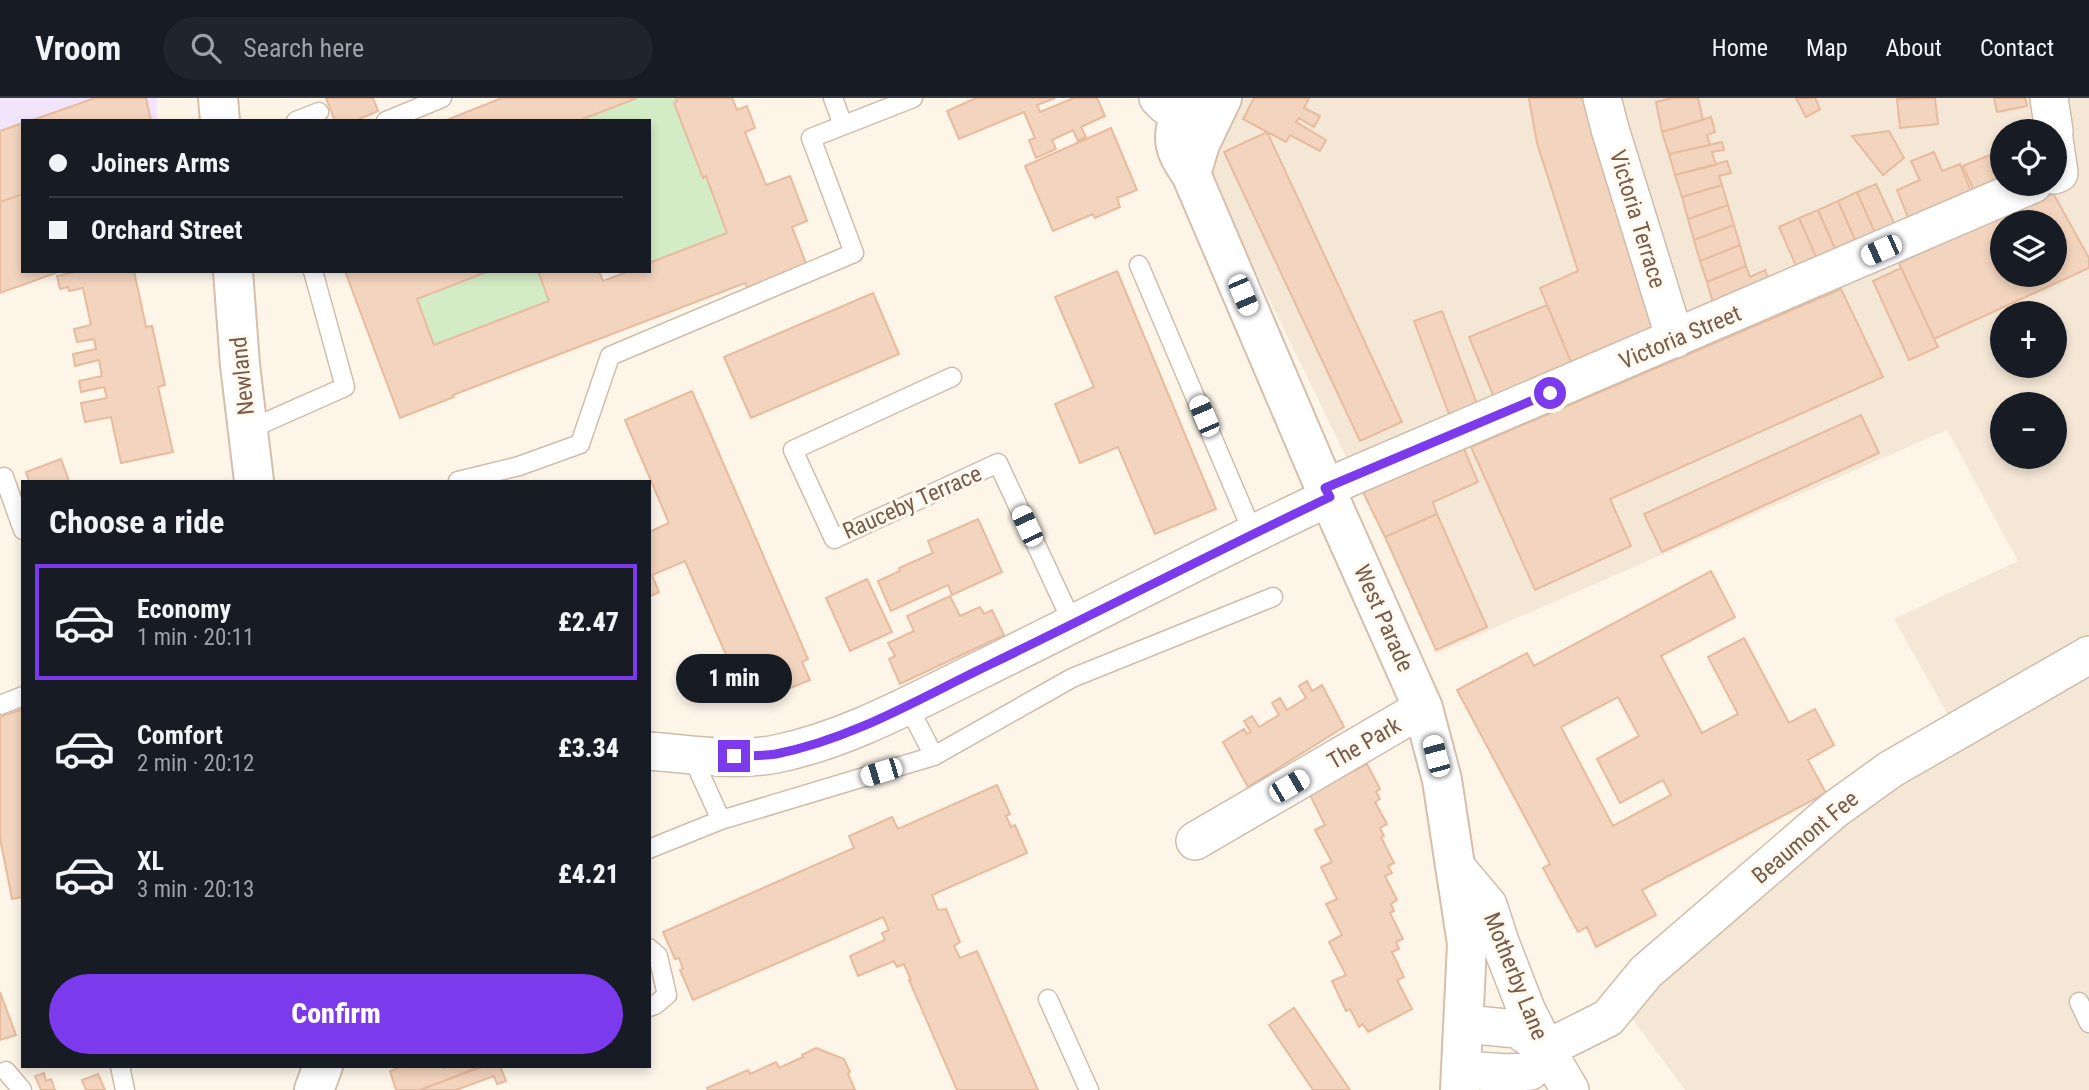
<!DOCTYPE html>
<html lang="en">
<head>
<meta charset="utf-8">
<style>
	:root { --surface:#171b24; --page:#20242c; --text:#f1f3f6; --muted:#9ea1a6; --line:#363941; --accent:#7c3aed }
	body { margin:0; font-family:"Roboto Condensed",sans-serif; background:var(--page); color:var(--text); height:100vh; display:flex; flex-direction:column; font-size:26px; white-space:nowrap }
	* { box-sizing:border-box; margin:0 }
	p { font-size:23px; color:var(--muted) }
	.icon { flex:none; width:38px; height:38px; fill:none; stroke:currentColor; stroke-width:2; stroke-linecap:round; stroke-linejoin:round }
	.map { position:relative; flex:1; overflow:hidden }
	.details { position:absolute; left:21px; top:382px; width:630px; height:588px; display:flex; flex-direction:column; background:var(--surface); border-radius:0px; box-shadow:0 4px 10px #0003 }
	.details>* { flex:none }
	.banner { position:absolute; left:21px; top:21px; width:630px; height:154px; border-radius:0px; box-shadow:0 4px 10px #0003; display:grid; align-content:center; height:154px; padding:0 28px; background:var(--surface) }
	.tools { position:absolute; left:1990px; top:21px; display:grid; gap:14px }
	.tools a { display:grid; place-items:center; width:77px; height:77px; border-radius:50%; background:var(--surface); box-shadow:0 4px 10px #0003; font-size:35px }
	.end { position:absolute; width:32px; height:32px; margin:-16px; border:9px solid #7c3aed; background:#fff; box-shadow:0 0 0 4px #fff }
	.from { border-radius:50% }
	.bubble { position:absolute; height:49px; border-radius:24px; background:var(--surface); box-shadow:0 4px 10px #0003; font-size:23px; font-weight:800; line-height:49px; text-align:center }
	.car { position:absolute; width:21px; height:42px; margin:-21px -10px; border-radius:9px; box-shadow:0 0 5px 2px #0007; background:linear-gradient(#fff 24%,#345 0 40%,#fff 0 76%,#345 0 86%,#fff 0) }
	.banner b { display:flex; align-items:center; gap:24px; height:66px; font-size:26px }
	.banner b+b { border-top:2px solid var(--line) }
	.banner i { width:18px; height:18px; background:var(--text) }
	ul { padding:0; list-style:none }
	li { display:flex; align-items:center; gap:21px; height:116px; margin:0 14px 10px; padding:0 14px; border:4px solid transparent; border-radius:0px }
	li div { flex:1 }
	li b { display:block; font-size:26px }
	li em { font-style:normal; font-weight:800 }
	li.active { border-color:var(--accent) }
	li>.icon { width:63px; height:63px; stroke-width:1.5 }
	h2 { padding:0 28px; font-size:32px; line-height:84px }
	.cta { display:flex; gap:14px; margin-top:auto; padding:14px 28px }
	.cta a { flex:1; height:80px; border-radius:42px; background:var(--accent); color:#fff; font-size:28px; font-weight:800; line-height:80px; text-align:center }
	header { display:flex; align-items:center; gap:42px; box-sizing:border-box; height:98px; padding:0 35px; background:var(--surface); border-bottom:2px solid var(--line) }
	header strong { font-size:33px }
	nav { display:flex; gap:38px; margin-inline-start:auto; font-size:24px }
	.search { width:490px; height:63px; background:var(--page); display:flex; align-items:center; gap:18px; box-sizing:border-box; padding:0 24px; border-radius:38px; color:var(--muted); font-size:26px }
	.map>svg:first-child { display:block }
	.residential { fill:#f5e7d6; fill-rule:evenodd }
	.education { fill:#f2e4fa }
	.green { fill:#d4ecc5 }
	.building { fill:#f3d4be; stroke:#e7bb9e; stroke-width:2; fill-rule:evenodd }
	.lines { fill:none; stroke-linecap:round; stroke-linejoin:round }
	.lane-casing { stroke:#cfbdac; stroke-width:21 }
	.street-casing { stroke:#cfbdac; stroke-width:40 }
	.secondary-casing { stroke:#d5bfac; stroke-width:42 }
	.lane { stroke:#fff; stroke-width:18 }
	.street { stroke:#fff; stroke-width:37 }
	.secondary { stroke:#fff; stroke-width:38 }
	.route { stroke:#7c3aed; stroke-width:9 }
	.labels { text-anchor:middle; stroke-width:6; stroke-linejoin:round; paint-order:stroke }
	.street-label { font-size:23px; fill:#785b4a; stroke:#fff9ef }
</style>
</head>
<body>
<header>
<strong>Vroom</strong>
<div class="search"><svg class="icon" aria-label="search" viewBox="0 0 24 24"><circle cx="10" cy="10" r="6"/><path d="M15 15l6 6"/></svg>Search here</div>
<nav><a>Home</a><a>Map</a><a>About</a><a>Contact</a></nav>
</header>
<div class="map">
<svg width="2089" height="992" viewBox="0 0 2089 992">
	<rect width="100%" height="100%" fill="#fdf5e8"/>
	<path class="residential" d="M1196,0H2089V992H1685L1625,911L1954,628L1894,521L2018,463L1947,332L1437,555L1385,439L1210,79ZM2002,33H2054V86H2002ZM2002,124H2054V177H2002ZM2002,215H2054V268H2002ZM2002,306H2054V359H2002Z"/>
	<path class="education" d="M0,0H157V23H23V96L0,104Z"/>
	<path class="green" d="M637,0H676L677,3L674,5L703,79L706,78L727,135L649,165V23H578Z
		M489,173H538L549,203L434,247L417,201Z"/>
	<path class="building" d="M95,0H146L151,23H30Z
		M326,0H373L378,13L355,23H335Z
		M502,0H637L578,23H444Z
		M676,0H732L737,12L747,8L755,30L745,34L766,87L790,78L807,123L792,129L807,168L748,191L745,185L453,297L454,299L400,320L345,173H489L417,201L434,247L549,203L538,173H599L603,183L629,173H649V165L727,135L706,78L703,80L674,5L677,3Z
		M976,0H1055L1037,7L1040,14L1074,0H1097L1105,18L1081,29L1086,39L1078,43L1073,32L1052,42L1056,51L1036,60L1029,42L1035,40L1024,14L959,41L947,13Z
		M1254,0H1309L1304,10L1320,18L1314,29L1299,20L1296,24L1326,42L1320,53L1290,37L1286,44L1243,21Z
		M1529,0H1587L1656,234L1574,271L1540,190L1578,173L1537,45Z
		M1672,0H1698L1703,22L1662,34L1656,4Z
		M1796,0H1815L1820,11L1806,19Z
		M1935,0L1938,26L1900,30L1897,1Z
		M1994,0H2025L2027,8L1997,14Z
		M1711,19L1715,34L1707,37L1710,47L1669,56L1662,34Z
		M23,25V96L0,104V33Z
		M1111,30L1137,92L1117,100L1120,109L1095,120L1093,116L1053,133L1025,68Z
		M1889,33L1904,60L1883,77L1852,38Z
		M1267,34L1402,324L1360,343L1224,54Z
		M1722,44L1724,52L1712,54L1716,67L1675,77L1669,56Z
		M2002,52V83L1975,95L1963,68Z
		M1934,54L1942,73L1960,66L1972,96L1909,122L1897,92L1920,82L1911,63Z
		M1727,63L1731,75L1719,78L1722,87L1682,99L1675,77Z
		M1876,86L1895,127L1875,135L1857,94Z
		M1722,87L1728,107L1688,121L1682,99Z
		M1857,94L1875,135L1856,144L1838,103Z
		M2053,95L2089,160V170L1934,241L1899,165ZM2002,124H2054V177H2002Z
		M23,96V173H61L0,195V104Z
		M1838,103L1856,144L1836,153L1818,112Z
		M1728,107L1734,127L1694,142L1688,121Z
		M1818,112L1836,153L1817,161L1799,120Z
		M1799,120L1817,161L1797,170L1779,129Z
		M1734,127L1740,147L1700,163L1694,142Z
		M1740,147L1746,168L1707,184L1700,163Z
		M1746,168L1750,179L1765,172L1769,183L1714,208L1707,184Z
		M1901,170L1938,249L1909,262L1873,183Z
		M79,173H134L146,229L152,228L165,287L158,289L173,354L121,365L111,319L85,324L81,305L107,300L104,289L81,294L79,283L102,278L99,262L75,268L73,256L96,251L94,241L77,244L74,231L91,227L83,190L69,193L68,189L60,191L57,178Z
		M1117,173L1216,411L1155,436L1118,349L1080,365L1055,306L1094,289L1055,199Z
		M1841,191L1883,279L1610,401L1631,448L1535,492L1471,349Z
		M873,195L899,256L751,320L724,259Z
		M1547,207L1574,271L1496,304L1469,239Z
		M1442,213L1477,306L1449,316L1414,223Z
		M692,293L808,561L802,564L810,582L776,596L768,579L741,591L685,463L652,477L659,494L649,499V434L669,425L625,322Z
		M1861,317L1879,355L1662,454L1644,416Z
		M1461,344L1478,384L1433,404L1437,416L1385,439L1360,388Z
		M61,361L69,383H29L26,374Z
		M1437,416L1487,529L1436,552L1385,439Z
		M978,421L1002,474L952,497L948,487L891,513L878,483L900,473L899,470L933,455L928,443Z
		M1711,473L1735,519L1661,558L1702,635L1738,616L1708,559L1744,540L1789,625L1815,611L1834,647L1808,662L1826,695L1642,792L1656,817L1596,849L1587,829L1578,834L1543,770L1550,766L1457,592L1527,555L1534,568ZM1618,599L1639,638L1597,661L1620,705L1663,682L1671,697L1613,728L1561,629Z
		M867,481L892,534L850,553L826,500Z
		M950,498L960,518L980,509L984,516L992,512L1004,537L900,586L889,561L895,558L888,545L914,533L907,518Z
		M1307,583L1312,593L1322,587L1344,629L1248,689L1223,644L1244,631L1247,636L1251,634L1244,623L1252,618L1259,629L1279,617L1272,605L1280,600L1287,612L1306,600L1299,588Z
		M23,611V805L22,799L12,801L0,740V619Z
		M1367,666L1380,691L1376,694L1380,701L1375,704L1387,726L1380,730L1384,738L1381,739L1394,765L1388,768L1392,775L1385,778L1397,802L1391,806L1394,813L1390,815L1403,841L1396,844L1399,851L1392,854L1404,879L1397,882L1412,911L1368,934L1363,926L1359,929L1350,911L1346,913L1332,883L1346,877L1329,844L1342,837L1326,806L1337,801L1321,769L1332,764L1315,732L1325,727L1309,695Z
		M997,687L1010,716L1006,718L1011,729L1015,727L1027,755L932,797L938,812L946,811L960,844L954,848L960,860L977,853L1038,992H957L909,882H911L904,866L897,869L894,863L858,878L850,858L885,842L882,835L889,832L883,819L693,902L680,872L683,871L679,860L675,861L663,834L854,750L849,738L892,719L898,731Z
		M0,894L16,937L0,942Z
		M1294,910L1350,992H1313L1269,927Z
		M816,950L844,961L850,974L848,976L855,992H708L707,990L748,972L750,976L776,964L779,970L803,959L802,957Z
		M403,968H443L444,970L449,968H473L474,971L420,992H396L390,973Z
		M484,968H500L506,983L497,986L494,978L456,992H420Z
		M44,975L46,983L51,981L55,992H41L35,978Z
		M98,976L105,992H86L82,982Z"/>
	<g class="lines">
		<g class="lane-casing">
			<path id="lane" d="M833,0L843,27
				M296,23L319,14
				M386,23L442,0
				M1139,167L1253,435
				M952,279L793,352L834,441L998,365L1073,526
				M248,332L345,289L313,173
				M4,379L23,432
				M458,383L519,368L580,346L610,258L854,155L811,40L913,0
				M0,607L23,598
				M908,608L934,658
				M691,656L721,722
				M649,751L721,722L934,658L1072,580L1273,499
				M649,850L658,858L667,897L655,907L649,909
				M1048,901L1089,992
				M2079,904L2089,925
				M120,968L125,992
				M6,973L22,992"/>
		</g>
		<g class="street-casing">
			<path id="street" d="M1158,0C1171,15 1189,22 1206,32
				M1602,0L1610,31L1675,241
				M2049,0L2054,33
				M2054,41L2059,75L2054,77
				M1325,390L2033,86
				M649,653C690,656 736,664 776,656C849,641 916,603 982,571C1098,514 1212,454 1330,399
				M1195,743L1423,610
				M1455,768L1488,807L1500,844L1526,911L1546,951L1570,992
				M1464,926L1517,931L1546,951
				M1462,972L1508,975L1530,973L1546,951L1608,920L1646,874L1834,712L1891,671L2089,557"/>
		</g>
		<g class="secondary-casing">
			<path id="secondary" d="M218,0L220,23
				M1189,0C1172,32 1168,45 1191,76L1325,390L1423,610L1442,682L1467,846L1460,992
				M1191,76L1200,46L1222,0
				M233,173L240,267L254,383
				M314,992L323,968"/>
		</g>
		<use href="#lane" class="lane"/>
		<use href="#street" class="street"/>
		<use href="#secondary" class="secondary"/>
	</g>
	<g class="lines">
		<path class="route" d="M734,658C748,658 763,658 776,656C853,641 922,599 991,566C1105,511 1216,453 1330,399L1325,390L1550,295"/>
	</g>
	<g class="labels">
		<g class="street-label">
			<text transform="translate(1638 121) rotate(73)" y="8">Victoria Terrace</text>
			<text transform="translate(1680 239) rotate(-23)" y="8">Victoria Street</text>
			<text transform="translate(242 278) rotate(-96)" y="8">Newland</text>
			<text transform="translate(912 404) rotate(-24)" y="8">Rauceby Terrace</text>
			<text transform="translate(1384 520) rotate(66)" y="8">West Parade</text>
			<text transform="translate(1364 645) rotate(-30)" y="8">The Park</text>
			<text transform="translate(1805 739) rotate(-40)" y="8">Beaumont Fee</text>
			<text transform="translate(1516 878) rotate(68)" y="8">Motherby Lane</text>
		</g>
	</g>
</svg>
<div class="tools">
<a><svg class="icon" aria-label="locate" viewBox="0 0 24 24"><circle cx="12" cy="12" r="6"/><path d="M12 2v4M12 18v4M2 12h4M18 12h4"/></svg></a>
<a><svg class="icon" aria-label="layers" viewBox="0 0 24 24"><path d="M12 4l9 5-9 5-9-5zM3 14l9 5 9-5"/></svg></a>
<a>+</a>
<a>−</a>
</div>
<i class="end from" style="left:1550px;top:295px"></i>
<i class="end" style="left:734px;top:658px"></i>
<div class="bubble" style="left:676px;top:556px;width:116px">1 min</div>
<i class="car" style="left:1881px;top:152px;rotate:246deg"></i>
<i class="car" style="left:1243px;top:197px;rotate:157deg"></i>
<i class="car" style="left:1204px;top:318px;rotate:337deg"></i>
<i class="car" style="left:1027px;top:428px;rotate:335deg"></i>
<i class="car" style="left:1436px;top:658px;rotate:345deg"></i>
<i class="car" style="left:881px;top:674px;rotate:253deg"></i>
<i class="car" style="left:1289px;top:688px;rotate:60deg"></i>
<div class="banner">
<b><i class="from"></i>Joiners Arms</b>
<b><i></i>Orchard Street</b>
</div>
<section class="details">
<h2>Choose a ride</h2>
<ul>
<li class="active"><svg class="icon" aria-label="car" viewBox="0 0 24 24"><path d="M5 17H2v-5l4-1 3-4h7l3 4 3 1v5h-3M9 17h6M6 11h13"/><circle cx="7" cy="17" r="2"/><circle cx="17" cy="17" r="2"/></svg><div><b>Economy</b><p>1 min · 20:11</p></div><em>£2.47</em></li>
<li><svg class="icon" aria-label="car" viewBox="0 0 24 24"><path d="M5 17H2v-5l4-1 3-4h7l3 4 3 1v5h-3M9 17h6M6 11h13"/><circle cx="7" cy="17" r="2"/><circle cx="17" cy="17" r="2"/></svg><div><b>Comfort</b><p>2 min · 20:12</p></div><em>£3.34</em></li>
<li><svg class="icon" aria-label="car" viewBox="0 0 24 24"><path d="M5 17H2v-5l4-1 3-4h7l3 4 3 1v5h-3M9 17h6M6 11h13"/><circle cx="7" cy="17" r="2"/><circle cx="17" cy="17" r="2"/></svg><div><b>XL</b><p>3 min · 20:13</p></div><em>£4.21</em></li>
</ul>
<div class="cta"><a>Confirm</a></div>
</section>
</div>
</body>
</html>
